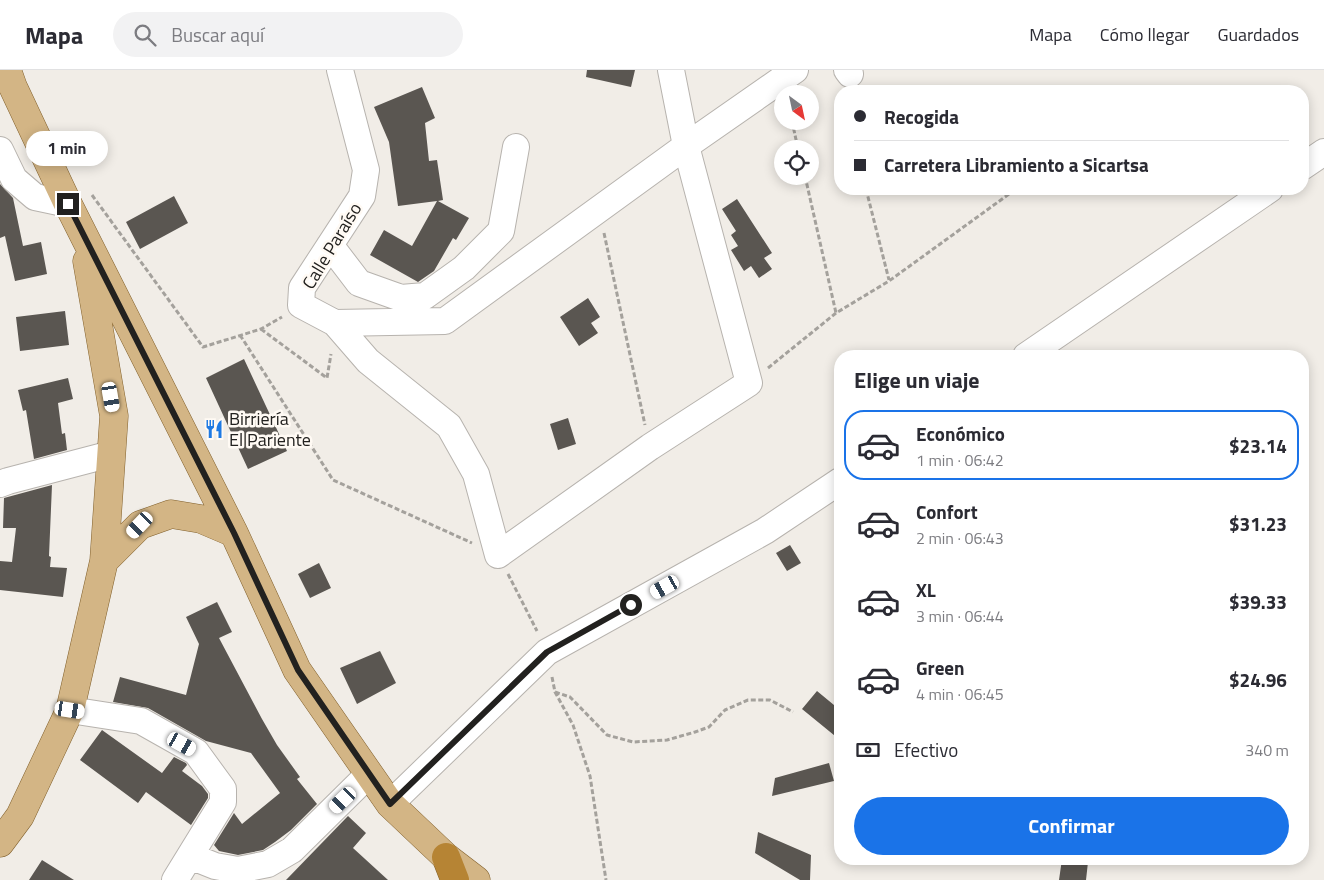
<!DOCTYPE html>
<html lang="es">
<head>
<meta charset="utf-8">
<style>
	:root { --surface:#fff; --page:#f2f2f3; --text:#2b2b33; --muted:#7c7c81; --line:#e1e1e2; --accent:#1a73e8 }
	body { margin:0; font-family:"Titillium Web",sans-serif; background:var(--page); color:var(--text); height:100vh; display:flex; flex-direction:column; font-size:19px; white-space:nowrap }
	* { box-sizing:border-box; margin:0 }
	p { font-size:16px; color:var(--muted) }
	.icon { flex:none; width:28px; height:28px; fill:none; stroke:currentColor; stroke-width:2; stroke-linecap:round; stroke-linejoin:round }
	.map { position:relative; flex:1; overflow:hidden }
	.details { position:absolute; left:834px; top:280px; width:475px; height:515px; display:flex; flex-direction:column; background:var(--surface); border-radius:20px; box-shadow:0 2px 12px #0003 }
	.details>* { flex:none }
	.guide { position:absolute; left:834px; top:15px; width:475px; height:110px; border-radius:20px; box-shadow:0 2px 12px #0003; display:grid; align-content:center; height:110px; padding:0 20px; background:var(--surface) }
	.needle { width:32px; rotate:147deg }
	.fabs { position:absolute; left:774px; top:15px; display:grid; gap:10px }
	.fabs a { display:grid; place-items:center; width:45px; height:45px; border-radius:50%; background:var(--surface); box-shadow:0 2px 12px #0003; font-size:25px }
	.end { position:absolute; width:22px; height:22px; margin:-11px; border:6px solid #22211f; background:#fff; box-shadow:0 0 0 2px #fff }
	.from { border-radius:50% }
	.bubble { position:absolute; height:35px; border-radius:18px; background:var(--surface); box-shadow:0 2px 12px #0003; font-size:16px; font-weight:700; line-height:35px; text-align:center }
	.car { position:absolute; width:15px; height:30px; margin:-15px -8px; border-radius:6px; box-shadow:0 0 4px 1px #0007; background:linear-gradient(#fff 24%,#345 0 40%,#fff 0 76%,#345 0 86%,#fff 0) }
	.guide b { display:flex; align-items:center; gap:18px; height:48px; font-size:19px }
	.guide b+b { border-top:1px solid var(--line) }
	.guide i { width:12px; height:12px; background:var(--text) }
	ul { padding:0; list-style:none }
	li { display:flex; align-items:center; gap:15px; height:70px; margin:0 10px 8px; padding:0 10px; border:2px solid transparent; border-radius:20px }
	li div { flex:1 }
	li b { display:block; font-size:19px }
	li em { font-style:normal; font-weight:700 }
	li.on { border-color:var(--accent) }
	li>.icon { width:45px; height:45px; stroke-width:1.5 }
	h2 { padding:0 20px; font-size:22px; line-height:60px }
	.pay { display:flex; align-items:center; gap:12px; height:55px; padding:0 20px; font-size:19px }
	.pay p { margin-inline-start:auto }
	.primary-button { display:flex; gap:10px; margin-top:auto; padding:10px 20px }
	.primary-button a { flex:1; height:58px; border-radius:30px; background:var(--accent); color:#fff; font-size:20px; font-weight:700; line-height:58px; text-align:center }
	header { display:flex; align-items:center; gap:30px; box-sizing:border-box; height:70px; padding:0 25px; background:var(--surface); border-bottom:1px solid var(--line) }
	header strong { font-size:24px }
	nav { display:flex; gap:28px; margin-inline-start:auto; font-size:18px }
	.search { width:350px; height:45px; background:var(--page); display:flex; align-items:center; gap:12px; box-sizing:border-box; padding:0 18px; border-radius:28px; color:var(--muted); font-size:19px }
	.map>svg:first-child { display:block }
	.building { fill:#5a5651 }
	.lines { fill:none; stroke-linecap:round; stroke-linejoin:round }
	.minor-casing { stroke:#b7b3ae; stroke-width:28 }
	.major-casing { stroke:#82612d; stroke-width:29 }
	.highway-casing { stroke:#82612d; stroke-width:29 }
	.path { stroke:#a4a19c; stroke-width:3; stroke-dasharray:5 2.5; stroke-linecap:butt }
	.minor { stroke:#fff; stroke-width:26 }
	.major { stroke:#d3b585; stroke-width:28 }
	.highway { stroke:#b68434; stroke-width:28 }
	.route { stroke:#22211f; stroke-width:6 }
	.labels { text-anchor:middle; stroke-width:5; stroke-linejoin:round; paint-order:stroke }
	.street-label { font-size:18px; fill:#22211f; stroke:#fffaf4 }
	.poi-label { font-size:18px; fill:#22211f; stroke:#fffaf4; text-anchor:start }
</style>
</head>
<body>
<header>
<strong>Mapa</strong>
<div class="search"><svg class="icon" aria-label="search" viewBox="0 0 24 24"><circle cx="10" cy="10" r="6"/><path d="M15 15l6 6"/></svg>Buscar aquí</div>
<nav><a>Mapa</a><a>Cómo llegar</a><a>Guardados</a></nav>
</header>
<div class="map">
<svg width="1324" height="810" viewBox="0 0 1324 810">
	<rect width="100%" height="100%" fill="#f1ede7"/>
	<path class="building" d="M587,0H635L631,17L586,7Z
		M422,17L435,48L425,53L429,91L437,90L443,130L438,131L469,148L456,170L453,168L434,201L418,212L370,185L384,160L412,176L437,131L398,136L389,72L374,37Z
		M0,114L13,128L23,176L41,172L47,204L15,211L5,166L0,168Z
		M174,126L188,153L140,179L126,152Z
		M737,129L772,183L764,188L772,199L759,208L751,196L744,201L731,180L738,176L731,165L736,161L722,139Z
		M588,228L600,247L591,253L598,263L579,276L560,247Z
		M65,241L69,275L20,281L16,247Z
		M244,289L287,381L248,399L206,308Z
		M68,308L73,329L58,333L62,364L65,363L67,380L34,389L26,340L23,341L18,320Z
		M568,348L576,374L558,380L550,354Z
		M52,415L49,486L51,487L50,497L67,498L63,527L0,520V491L12,492L16,458H3L4,428Z
		M790,475L801,493L787,501L776,483Z
		M319,493L331,518L310,528L298,504Z
		M217,532L232,562L219,568L262,649L277,675L300,707L297,709L317,734L291,760L275,772L263,780L238,785L219,781L214,775L234,743L242,754L280,723L251,683L206,671L148,638L113,632L120,607L186,625L199,574L186,547Z
		M380,581L396,613L357,634L340,598Z
		M817,621L840,640V670L802,639Z
		M102,660L162,703L174,687L186,693L187,695L182,701L202,716L208,724V728L191,755L146,722L138,733L80,690Z
		M829,693L834,711L772,726L775,708Z
		M348,746L366,763L353,778L388,810H286Z
		M758,762L811,785L810,810H800L755,783Z
		M1062,789L1088,792L1086,810H1059Z
		M42,790L74,810H29Z"/>
	<g class="lines">
		<g class="minor-casing">
			<path id="minor" d="M340,0L366,100L362,126L302,218L301,235L335,253L445,251L686,76L795,0
				M847,0L850,4
				M0,80L14,109L35,127L68,134
				M1302,97L1324,82
				M330,175L359,213L401,228L425,226L464,198L501,161L516,77
				M335,253L368,291L449,356L476,404L498,485L650,377L749,313L686,76L671,0
				M1026,286L1270,119
				M0,414L8,411L111,384
				M70,640L141,651L196,682L223,719V732L175,810
				M390,734L547,582L765,461L840,411
				M190,786L215,796L238,800L268,794L292,780L369,704"/>
		</g>
		<g class="major-casing">
			<path id="major" d="M7,0L13,17L68,134L234,463L297,600L390,734L446,787L476,810
				M104,491L140,455L171,444L201,449L234,463
				M0,773L20,746L70,640L104,491L114,346L87,191"/>
		</g>
		<g class="highway-casing">
			<path id="highway" d="M446,787L455,810"/>
		</g>
		<path class="path" d="M792,51L798,79
			M805,106L836,243
			M866,119L889,210
			M92,125L203,277L261,259L282,247
			M604,163L645,355
			M261,259L327,308L331,284
			M240,265L333,410L472,473
			M768,298L836,243L889,211L1016,119
			M508,504L537,561
			M552,607L555,622L573,655L590,706L606,810
			M555,622L570,627L607,665L633,672L667,670L695,662L709,657L725,640L748,630H770L793,642"/>
		<use href="#minor" class="minor"/>
		<use href="#major" class="major"/>
		<use href="#highway" class="highway"/>
	</g>
	<g class="lines">
		<path class="route" d="M68,134L234,463L298,600L390,734L547,582L631,535"/>
	</g>
	<defs>
		<g id="restaurant-bare" transform="scale(1.5)"><path d="M-5-6h1v4h1v-4h1v4h1v-4h1v5L-1.5 .5V6h-2V.5L-5-1ZM5-6V6H3V1.5H1.5Q1.5-4 5-6Z" fill="#1f7ae3" stroke="#fffaf4" stroke-width="2.5" paint-order="stroke"/></g>
	</defs>
	<g fill-rule="evenodd">
		<use href="#restaurant-bare" x="214" y="359"/>
	</g>
	<g class="labels">
		<g class="street-label">
			<text transform="translate(332 176) rotate(-59)" y="6">Calle Paraíso</text>
		</g>
		<g class="poi-label">
			<text x="229" y="355">Birriería<tspan x="229" dy="21">El Pariente</tspan></text>
		</g>
	</g>
</svg>
<div class="fabs">
<a><svg class="needle" viewBox="-14 -14 28 28"><path d="M0-13l5 13h-10z" fill="#e53935"/><path d="M0 13l5-13h-10z" fill="#7c7c81"/></svg></a>
<a><svg class="icon" aria-label="locate" viewBox="0 0 24 24"><circle cx="12" cy="12" r="6"/><path d="M12 2v4M12 18v4M2 12h4M18 12h4"/></svg></a>
</div>
<i class="end from" style="left:631px;top:535px"></i>
<i class="end" style="left:68px;top:134px"></i>
<div class="bubble" style="left:26px;top:61px;width:82px">1 min</div>
<i class="car" style="left:111px;top:327px;rotate:170deg"></i>
<i class="car" style="left:140px;top:455px;rotate:224deg"></i>
<i class="car" style="left:665px;top:517px;rotate:241deg"></i>
<i class="car" style="left:70px;top:640px;rotate:99deg"></i>
<i class="car" style="left:182px;top:674px;rotate:119deg"></i>
<i class="car" style="left:343px;top:730px;rotate:226deg"></i>
<div class="guide">
<b><i class="from"></i>Recogida</b>
<b><i></i>Carretera Libramiento a Sicartsa</b>
</div>
<section class="details">
<h2>Elige un viaje</h2>
<ul>
<li class="on"><svg class="icon" aria-label="car" viewBox="0 0 24 24"><path d="M5 17H2v-5l4-1 3-4h7l3 4 3 1v5h-3M9 17h6M6 11h13"/><circle cx="7" cy="17" r="2"/><circle cx="17" cy="17" r="2"/></svg><div><b>Económico</b><p>1 min · 06:42</p></div><em>$23.14</em></li>
<li><svg class="icon" aria-label="car" viewBox="0 0 24 24"><path d="M5 17H2v-5l4-1 3-4h7l3 4 3 1v5h-3M9 17h6M6 11h13"/><circle cx="7" cy="17" r="2"/><circle cx="17" cy="17" r="2"/></svg><div><b>Confort</b><p>2 min · 06:43</p></div><em>$31.23</em></li>
<li><svg class="icon" aria-label="car" viewBox="0 0 24 24"><path d="M5 17H2v-5l4-1 3-4h7l3 4 3 1v5h-3M9 17h6M6 11h13"/><circle cx="7" cy="17" r="2"/><circle cx="17" cy="17" r="2"/></svg><div><b>XL</b><p>3 min · 06:44</p></div><em>$39.33</em></li>
<li><svg class="icon" aria-label="car" viewBox="0 0 24 24"><path d="M5 17H2v-5l4-1 3-4h7l3 4 3 1v5h-3M9 17h6M6 11h13"/><circle cx="7" cy="17" r="2"/><circle cx="17" cy="17" r="2"/></svg><div><b>Green</b><p>4 min · 06:45</p></div><em>$24.96</em></li>
</ul>
<div class="pay"><svg class="icon" aria-label="cash" viewBox="0 0 24 24"><path d="M3 7h18v10H3z"/><circle cx="12" cy="12" r="2"/></svg>Efectivo<p>340 m</p></div>
<div class="primary-button"><a>Confirmar</a></div>
</section>
</div>
</body>
</html>
